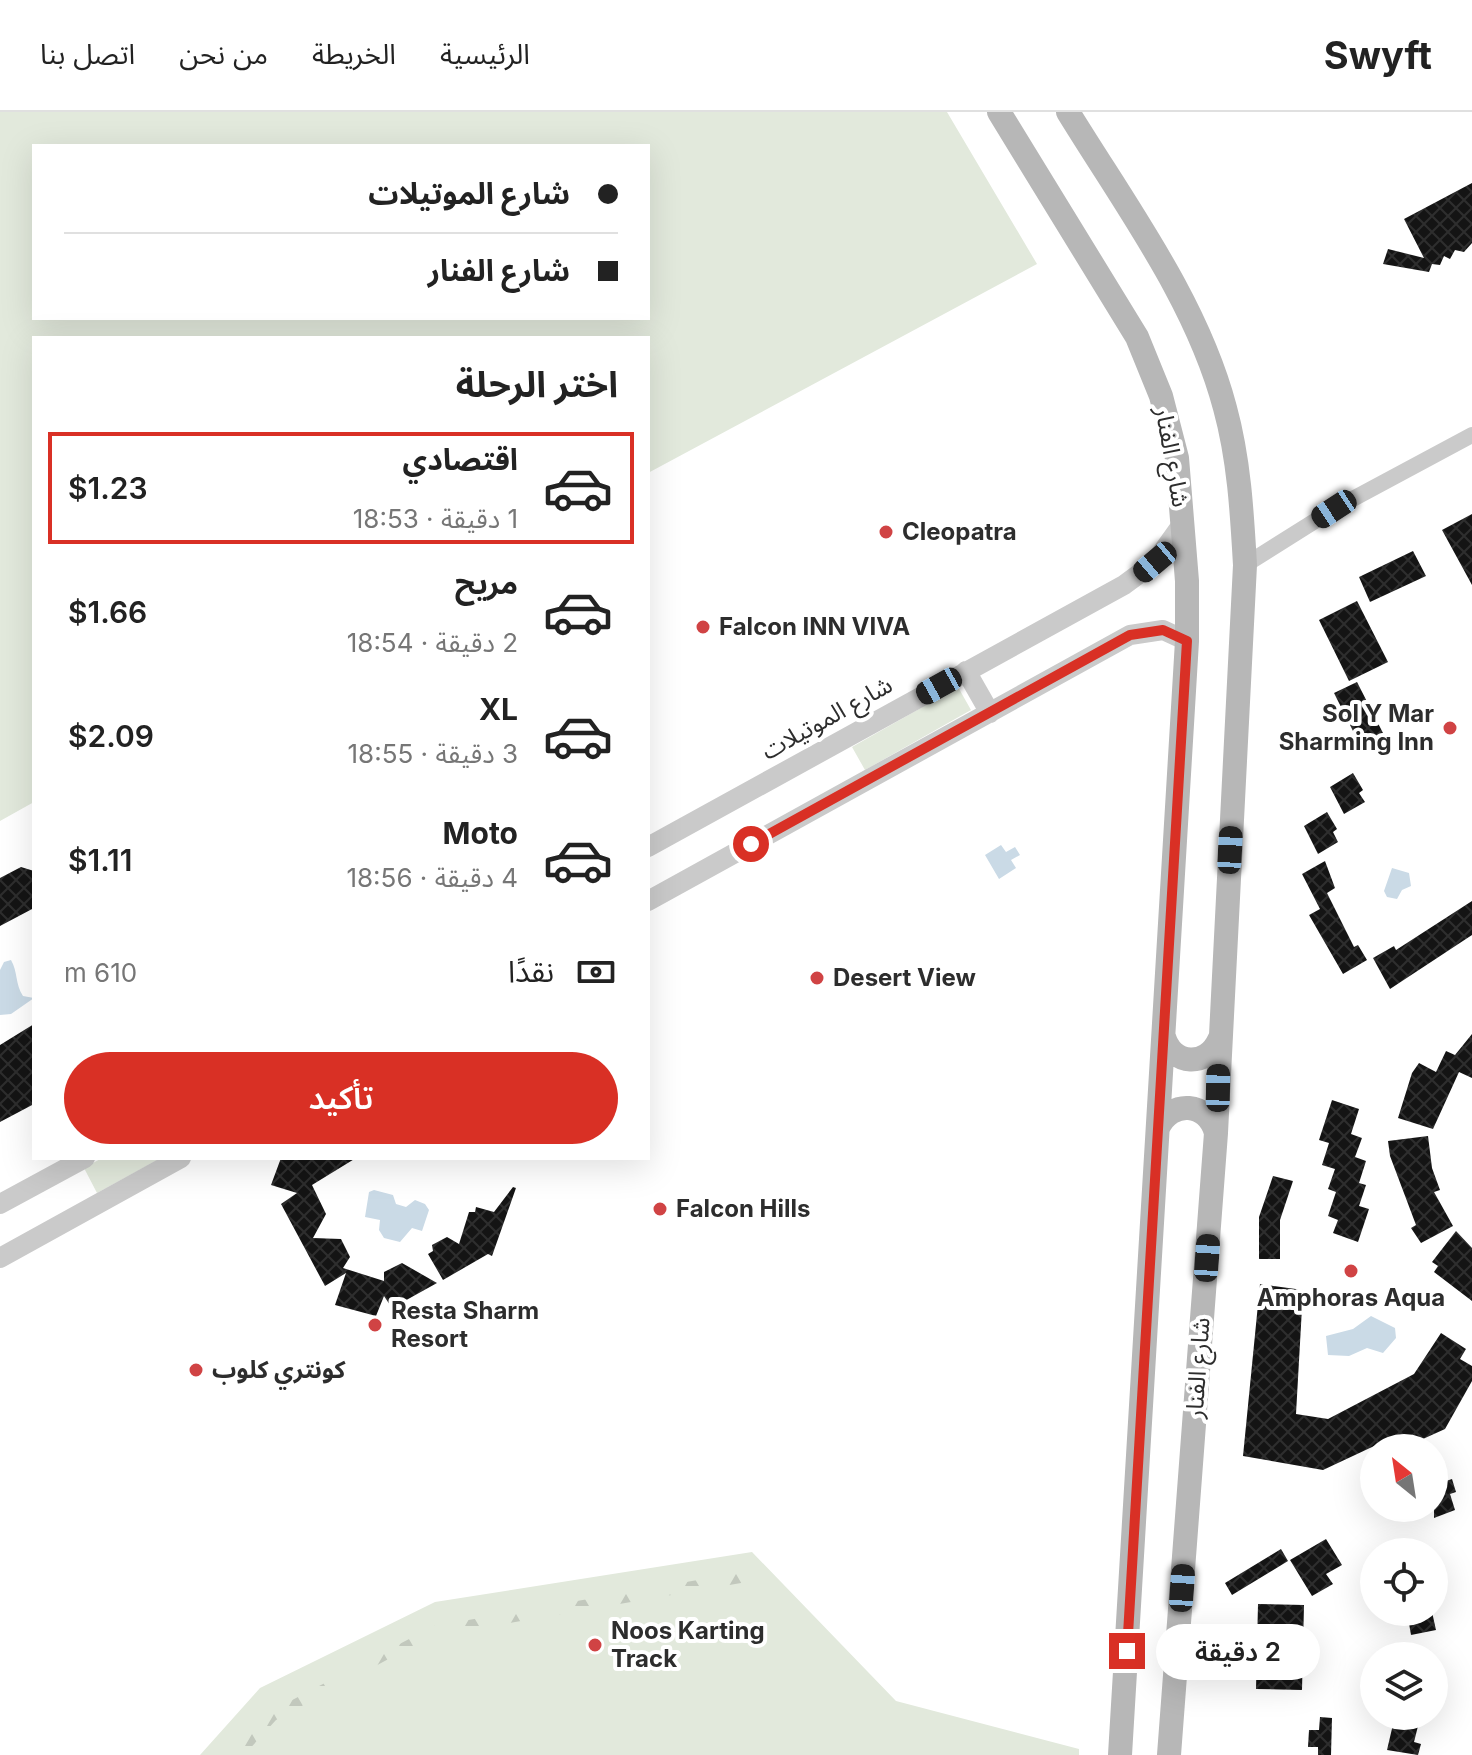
<!DOCTYPE html>
<html lang="ar">
<head>
<meta charset="utf-8">
<style>
	:root { --surface:#fff; --page:#f2f2f2; --text:#222; --muted:#767676; --line:#e0e0e0; --accent:#d93025 }
	body { margin:0; font-family:Inter,"Noto Sans Arabic",sans-serif; background:var(--page); color:var(--text); direction:rtl; height:100vh; display:flex; flex-direction:column; font-size:30px; white-space:nowrap }
	* { box-sizing:border-box; margin:0 }
	p { font-size:26px; color:var(--muted) }
	.icon { flex:none; width:44px; height:44px; fill:none; stroke:currentColor; stroke-width:2; stroke-linecap:round; stroke-linejoin:round }
	.map { position:relative; flex:1; overflow:hidden; direction:ltr }
	.details { position:absolute; left:32px; top:224px; width:618px; height:824px; display:flex; flex-direction:column; background:var(--surface); border-radius:0px; box-shadow:0 8px 32px #0002; direction:rtl }
	.details>* { flex:none }
	.guide { position:absolute; left:32px; top:32px; width:618px; height:176px; border-radius:0px; box-shadow:0 8px 32px #0002; direction:rtl; display:grid; align-content:center; height:176px; padding:0 32px; background:var(--surface) }
	.needle { width:52px; rotate:330deg }
	.controls { position:absolute; left:1360px; top:1322px; display:grid; gap:16px }
	.controls a { display:grid; place-items:center; width:88px; height:88px; border-radius:50%; background:var(--surface); box-shadow:0 8px 32px #0002; font-size:40px }
	.end { position:absolute; width:36px; height:36px; margin:-18px; border:10px solid #d93025; background:#fff; box-shadow:0 0 0 4px #fff }
	.from { border-radius:50% }
	.bubble { position:absolute; height:56px; border-radius:28px; background:var(--surface); box-shadow:0 8px 32px #0002; font-size:26px; font-weight:600; line-height:56px; text-align:center; direction:rtl }
	.car { position:absolute; width:24px; height:48px; margin:-24px -12px; border-radius:10px; box-shadow:0 0 6px 2px #0007; background:linear-gradient(#222 24%,#8ab4d8 0 40%,#222 0 76%,#8ab4d8 0 86%,#222 0) }
	.guide b { display:flex; align-items:center; gap:28px; height:76px; font-size:30px }
	.guide b+b { border-top:2px solid var(--line) }
	.guide i { width:20px; height:20px; background:var(--text) }
	ul { padding:0; list-style:none }
	li { display:flex; align-items:center; gap:24px; height:112px; margin:0 16px 12px; padding:0 16px; border:4px solid transparent; border-radius:0px }
	li div { flex:1 }
	li b { display:block; font-size:30px }
	li em { font-style:normal; font-weight:600 }
	li.current { border-color:var(--accent) }
	li>.icon { width:72px; height:72px; stroke-width:1.5 }
	h2 { padding:0 32px; font-size:36px; line-height:96px }
	.pay { display:flex; align-items:center; gap:20px; height:88px; padding:0 32px; font-size:30px }
	.pay p { margin-inline-start:auto }
	.cta { display:flex; gap:16px; margin-top:auto; padding:16px 32px }
	.cta a { flex:1; height:92px; border-radius:48px; background:var(--accent); color:#fff; font-size:32px; font-weight:600; line-height:92px; text-align:center }
	header { display:flex; align-items:center; gap:48px; box-sizing:border-box; height:112px; padding:0 40px; background:var(--surface); border-bottom:2px solid var(--line) }
	header strong { font-size:38px }
	nav { display:flex; gap:44px; margin-inline-start:auto; font-size:28px }
	.map>svg:first-child { display:block }
	.grass { fill:#e2e9dc; fill-rule:evenodd }
	.forest { fill:url(#forest-firs) }
	.water { fill:#cadae6 }
	.building { fill:url(#building-cross-hatch) }
	.lines { fill:none; stroke-linecap:round; stroke-linejoin:round }
	.minor { stroke:#cacaca; stroke-width:16 }
	.tertiary { stroke:#cacaca; stroke-width:20 }
	.secondary { stroke:#b7b7b7; stroke-width:24 }
	.route { stroke:#d93025; stroke-width:10 }
	.poi-dot { fill:#d04344; stroke:#fff; stroke-width:3 }
	.labels { text-anchor:middle; stroke-width:8; stroke-linejoin:round; paint-order:stroke }
	.street-label { font-size:24px; fill:#2d2d2d; stroke:#fff }
	.poi-label { font-size:24px; font-weight:bold; fill:#2d2d2d; stroke:#fff; text-anchor:start }
</style>
</head>
<body>
<header>
<strong>Swyft</strong>
<nav><a>الرئيسية</a><a>الخريطة</a><a>من نحن</a><a>اتصل بنا</a></nav>
</header>
<div class="map">
<svg width="1472" height="1643" viewBox="0 0 1472 1643">
	<defs>
		<pattern id="forest-firs" width="22" height="20" patternUnits="userSpaceOnUse" patternTransform="scale(2)"><rect width="22" height="20" fill="#e2e9dc"/><path d="M5 1l3.5 6h-7zM16 11l3.5 6h-7z" fill="#c2c8bd"/></pattern>
		<pattern id="building-cross-hatch" width="8" height="8" patternUnits="userSpaceOnUse" patternTransform="scale(2)"><rect width="8" height="8" fill="#141414"/><path d="M0 0l8 8M0 8l8-8" fill="none" stroke="#2e2e2e"/></pattern>
	</defs>
	<rect width="100%" height="100%" fill="#fff"/>
	<path class="grass" d="M0,0H947L1037,152L648,361V226H34V690L0,709ZM34,34H648V206H34Z
		M958,575L971,598L865,658L852,635Z
		M102,1046H161L97,1081L84,1056Z
		M752,1440L896,1589L1079,1637V1643H200L260,1576L435,1490Z"/>
	<path class="forest" d="M738,1461L746,1466L741,1471L429,1525L276,1608L244,1643H232L275,1597L434,1514Z"/>
	<path class="water" d="M1001,733L1006,740L1015,735L1020,743L1011,748L1016,756L999,767L985,743Z
		M1392,756L1409,761L1411,774L1402,778L1397,787L1387,785L1384,779Z
		M11,848C18,860 15,872 23,884L34,886L11,902L0,903V858L4,850Z
		M374,1078L393,1083L396,1092L406,1095L415,1088L425,1092L429,1098L422,1119L412,1116L400,1130L384,1126L379,1118L380,1108L365,1105L369,1080Z
		M1371,1204L1395,1216L1396,1226L1383,1241L1367,1236L1349,1244L1328,1243L1326,1224L1353,1217Z"/>
	<path class="building" d="M1472,71V131L1464,140L1455,138L1450,147L1444,144L1440,153L1432,152L1429,160L1383,152L1388,137L1424,146L1404,107Z
		M1472,402V473L1442,418Z
		M1413,439L1426,464L1370,490L1359,465Z
		M1357,489L1388,550L1349,569L1319,508Z
		M1357,570L1383,621L1360,633L1334,581Z
		M1353,661L1363,678L1359,681L1365,690L1344,702L1330,675Z
		M1327,700L1337,717L1333,720L1338,730L1318,742L1304,714Z
		M1325,749L1335,776L1327,781L1354,835L1358,833L1367,848L1343,862L1309,803L1320,797L1302,762Z
		M21,755L34,759V796L0,814V766Z
		M1472,789V823L1390,877L1373,846L1394,834L1396,838Z
		M34,912V992L0,1010V933Z
		M1472,922V966L1459,960L1433,1017L1398,1006L1412,961L1419,951L1436,960L1446,939L1455,943Z
		M1332,988L1359,997L1351,1022L1362,1026L1355,1045L1366,1049L1359,1071L1366,1073L1359,1094L1369,1097L1358,1130L1333,1121L1338,1108L1328,1104L1336,1080L1328,1077L1335,1057L1322,1053L1329,1031L1319,1028Z
		M1428,1024L1432,1056L1440,1078L1434,1080L1453,1114L1421,1131L1411,1116L1416,1113L1390,1044L1388,1029Z
		M281,1046H356L312,1073L326,1102L313,1126L341,1127L350,1145L343,1156L384,1169V1160L402,1151L437,1171L392,1196L384,1184L376,1204L335,1193L346,1161L325,1174L281,1092L297,1081L271,1073Z
		M1273,1064L1293,1069L1280,1108V1147H1259V1105Z
		M513,1075L516,1076L492,1144L488,1142L443,1168L428,1142L433,1139L432,1133L447,1125L459,1132L469,1100H475L476,1095L494,1100Z
		M1456,1119L1472,1136V1189L1434,1160L1438,1154L1432,1150Z
		M1260,1172L1303,1178L1296,1302L1328,1307L1414,1262L1441,1221L1466,1237L1460,1247L1472,1254V1269L1445,1317L1403,1336H1392L1387,1328L1323,1358L1243,1344Z
		M1452,1367L1456,1380L1450,1382L1455,1398L1434,1406V1373Z
		M1326,1427L1342,1453L1326,1462L1333,1472L1312,1484L1290,1448Z
		M1281,1437L1288,1449L1232,1483L1225,1471Z
		M1258,1492L1304,1493L1302,1578L1256,1577Z
		M1407,1500H1432L1436,1518L1411,1523Z
		M1320,1605L1332,1606L1331,1643H1318V1635H1308L1309,1618H1319Z
		M1394,1608L1418,1614L1414,1630L1421,1632L1418,1643L1387,1638Z"/>
	<g class="lines">
		<path class="minor" d="M1245,453L1334,397L1472,323"/>
		<path class="tertiary" d="M966,559L990,601
			M648,735L1124,473L1155,450L1183,411
			M648,789L1130,523L1163,518L1187,529
			M0,1092L85,1046
			M0,1146L181,1046"/>
		<path class="secondary" d="M999,0L1137,225L1161,284L1177,346L1187,469V529L1120,1643
			M1068,0C1125,93 1197,189 1225,296C1239,347 1242,400 1245,453L1216,1021L1169,1643
			M1164,925C1173,954 1207,955 1219,928
			M1158,1016C1171,987 1208,990 1216,1021"/>
	</g>
	<g class="lines">
		<path class="route" d="M751,732L1130,523L1163,518L1187,529L1127,1539"/>
	</g>
	<g class="poi-dot">
		<circle cx="886" cy="420" r="8"/>
		<circle cx="703" cy="515" r="8"/>
		<circle cx="1450" cy="616" r="8"/>
		<circle cx="817" cy="866" r="8"/>
		<circle cx="660" cy="1097" r="8"/>
		<circle cx="1351" cy="1159" r="8"/>
		<circle cx="375" cy="1213" r="8"/>
		<circle cx="196" cy="1258" r="8"/>
		<circle cx="595" cy="1533" r="8"/>
	</g>
	<g class="labels">
		<g class="street-label">
			<text transform="translate(1172 345) rotate(80)" y="8">شارع الفنار</text>
			<text transform="translate(827 606) rotate(-29)" y="8">شارع الموتيلات</text>
			<text transform="translate(1198 1256) rotate(-86)" y="8">شارع الفنار</text>
		</g>
		<g class="poi-label">
			<text x="902" y="428">Cleopatra</text>
			<text x="719" y="523">Falcon INN VIVA</text>
			<text x="1434" y="610" text-anchor="end">Sol Y Mar<tspan x="1434" dy="28">Sharming Inn</tspan></text>
			<text x="833" y="874">Desert View</text>
			<text x="676" y="1105">Falcon Hills</text>
			<text x="1351" y="1194" text-anchor="middle">Amphoras Aqua</text>
			<text x="391" y="1207">Resta Sharm<tspan x="391" dy="28">Resort</tspan></text>
			<text x="212" y="1266">كونتري كلوب</text>
			<text x="611" y="1527">Noos Karting<tspan x="611" dy="28">Track</tspan></text>
		</g>
	</g>
</svg>
<div class="controls">
<a><svg class="needle" viewBox="-14 -14 28 28"><path d="M0-13l5 13h-10z" fill="#e53935"/><path d="M0 13l5-13h-10z" fill="#767676"/></svg></a>
<a><svg class="icon" aria-label="locate" viewBox="0 0 24 24"><circle cx="12" cy="12" r="6"/><path d="M12 2v4M12 18v4M2 12h4M18 12h4"/></svg></a>
<a><svg class="icon" aria-label="layers" viewBox="0 0 24 24"><path d="M12 4l9 5-9 5-9-5zM3 14l9 5 9-5"/></svg></a>
</div>
<i class="end from" style="left:751px;top:732px"></i>
<i class="end" style="left:1127px;top:1539px"></i>
<div class="bubble" style="left:1156px;top:1512px;width:164px">2 دقيقة</div>
<i class="car" style="left:1334px;top:397px;rotate:237deg"></i>
<i class="car" style="left:1155px;top:450px;rotate:230deg"></i>
<i class="car" style="left:939px;top:574px;rotate:241deg"></i>
<i class="car" style="left:1230px;top:738px;rotate:3deg"></i>
<i class="car" style="left:1218px;top:976px;rotate:1deg"></i>
<i class="car" style="left:1207px;top:1146px;rotate:4deg"></i>
<i class="car" style="left:1182px;top:1476px;rotate:4deg"></i>
<div class="guide">
<b><i class="from"></i>شارع الموتيلات</b>
<b><i></i>شارع الفنار</b>
</div>
<section class="details">
<h2>اختر الرحلة</h2>
<ul>
<li class="current"><svg class="icon" aria-label="car" viewBox="0 0 24 24"><path d="M5 17H2v-5l4-1 3-4h7l3 4 3 1v5h-3M9 17h6M6 11h13"/><circle cx="7" cy="17" r="2"/><circle cx="17" cy="17" r="2"/></svg><div><b>اقتصادي</b><p>1 دقيقة · 18:53</p></div><em>$1.23</em></li>
<li><svg class="icon" aria-label="car" viewBox="0 0 24 24"><path d="M5 17H2v-5l4-1 3-4h7l3 4 3 1v5h-3M9 17h6M6 11h13"/><circle cx="7" cy="17" r="2"/><circle cx="17" cy="17" r="2"/></svg><div><b>مريح</b><p>2 دقيقة · 18:54</p></div><em>$1.66</em></li>
<li><svg class="icon" aria-label="car" viewBox="0 0 24 24"><path d="M5 17H2v-5l4-1 3-4h7l3 4 3 1v5h-3M9 17h6M6 11h13"/><circle cx="7" cy="17" r="2"/><circle cx="17" cy="17" r="2"/></svg><div><b>XL</b><p>3 دقيقة · 18:55</p></div><em>$2.09</em></li>
<li><svg class="icon" aria-label="car" viewBox="0 0 24 24"><path d="M5 17H2v-5l4-1 3-4h7l3 4 3 1v5h-3M9 17h6M6 11h13"/><circle cx="7" cy="17" r="2"/><circle cx="17" cy="17" r="2"/></svg><div><b>Moto</b><p>4 دقيقة · 18:56</p></div><em>$1.11</em></li>
</ul>
<div class="pay"><svg class="icon" aria-label="cash" viewBox="0 0 24 24"><path d="M3 7h18v10H3z"/><circle cx="12" cy="12" r="2"/></svg>نقدًا<p>610 m</p></div>
<div class="cta"><a>تأكيد</a></div>
</section>
</div>
</body>
</html>
